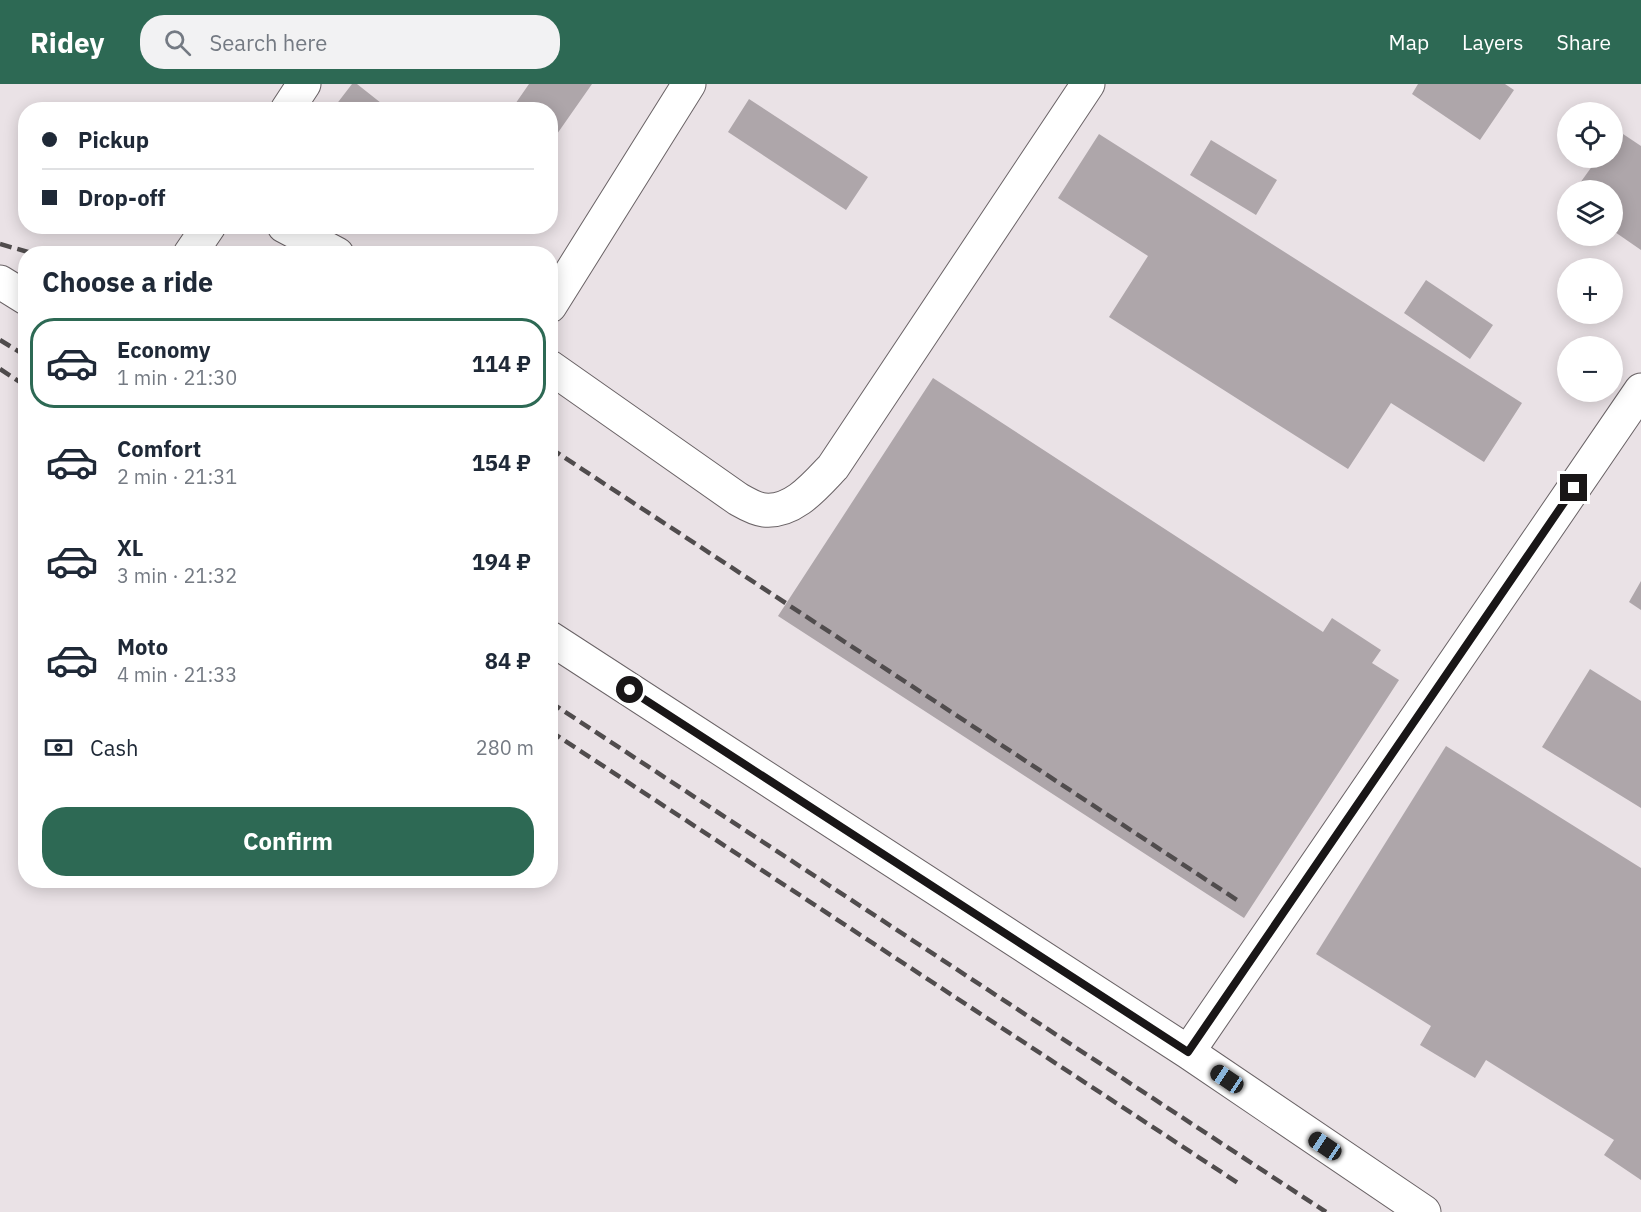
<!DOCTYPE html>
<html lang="en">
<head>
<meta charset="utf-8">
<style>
	:root { --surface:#fff; --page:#f2f2f3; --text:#1f2937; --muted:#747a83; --line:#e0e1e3; --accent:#2d6954 }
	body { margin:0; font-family:"IBM Plex Sans",sans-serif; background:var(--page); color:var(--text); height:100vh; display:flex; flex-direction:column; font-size:22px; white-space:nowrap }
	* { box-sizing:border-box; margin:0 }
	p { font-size:20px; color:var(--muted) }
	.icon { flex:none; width:33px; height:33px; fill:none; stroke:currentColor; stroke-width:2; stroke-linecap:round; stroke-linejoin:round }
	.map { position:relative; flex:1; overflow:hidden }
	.sheet { position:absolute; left:18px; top:162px; width:540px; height:642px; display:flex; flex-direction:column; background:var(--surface); border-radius:24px; box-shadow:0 3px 15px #0003 }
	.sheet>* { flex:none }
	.banner { position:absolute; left:18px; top:18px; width:540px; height:132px; border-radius:24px; box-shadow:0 3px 15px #0003; display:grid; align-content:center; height:132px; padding:0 24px; background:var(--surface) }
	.fabs { position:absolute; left:1557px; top:18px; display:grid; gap:12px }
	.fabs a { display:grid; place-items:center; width:66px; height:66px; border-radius:50%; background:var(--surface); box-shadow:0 3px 15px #0003; font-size:30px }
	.end { position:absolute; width:27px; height:27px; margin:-14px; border:8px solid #191617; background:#fff; box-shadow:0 0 0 3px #fff }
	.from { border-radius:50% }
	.car { position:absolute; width:18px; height:36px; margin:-18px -9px; border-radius:8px; box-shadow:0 0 4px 2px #0007; background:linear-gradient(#222 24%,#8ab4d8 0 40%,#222 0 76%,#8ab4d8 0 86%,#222 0) }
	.banner b { display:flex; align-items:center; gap:21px; height:57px; font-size:22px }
	.banner b+b { border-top:2px solid var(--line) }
	.banner i { width:15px; height:15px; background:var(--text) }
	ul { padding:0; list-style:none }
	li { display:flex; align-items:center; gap:18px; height:90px; margin:0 12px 9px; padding:0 12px; border:3px solid transparent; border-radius:24px }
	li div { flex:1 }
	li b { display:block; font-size:22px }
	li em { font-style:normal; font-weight:800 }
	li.on { border-color:var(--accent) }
	li>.icon { width:54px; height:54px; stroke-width:1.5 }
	h2 { padding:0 24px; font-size:27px; line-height:72px }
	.pay { display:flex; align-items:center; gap:15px; height:66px; padding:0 24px; font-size:22px }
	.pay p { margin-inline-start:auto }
	.action { display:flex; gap:12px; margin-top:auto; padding:12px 24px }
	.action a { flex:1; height:69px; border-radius:24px; background:var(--accent); color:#fff; font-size:24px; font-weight:800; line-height:69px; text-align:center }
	header { display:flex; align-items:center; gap:36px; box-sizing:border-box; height:84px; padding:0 30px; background:var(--accent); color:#fff }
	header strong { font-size:28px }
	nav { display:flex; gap:33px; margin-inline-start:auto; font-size:21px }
	.search { width:420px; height:54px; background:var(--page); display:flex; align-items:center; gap:15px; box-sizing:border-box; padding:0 21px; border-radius:24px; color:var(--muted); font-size:22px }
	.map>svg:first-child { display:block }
	.building { fill:#aea6aa }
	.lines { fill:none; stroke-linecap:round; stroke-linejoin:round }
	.minor-casing { stroke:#6a6366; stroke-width:35 }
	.minor { stroke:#fff; stroke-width:33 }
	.rail { stroke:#504c4d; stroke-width:4.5; stroke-dasharray:12 6; stroke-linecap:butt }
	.route { stroke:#191617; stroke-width:8 }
</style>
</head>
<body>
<header>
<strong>Ridey</strong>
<div class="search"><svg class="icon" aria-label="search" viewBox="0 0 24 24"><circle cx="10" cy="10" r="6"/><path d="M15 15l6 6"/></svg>Search here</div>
<nav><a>Map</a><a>Layers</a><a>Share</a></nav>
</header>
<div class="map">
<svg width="1641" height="1128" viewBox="0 0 1641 1128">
	<rect width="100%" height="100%" fill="#eae2e6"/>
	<path class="building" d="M352,0H357L381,19L376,26H332Z
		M529,0H592L550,60V26H511Z
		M1418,0H1505L1514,6L1480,56L1412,10Z
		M749,15L868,93L846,126L728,48Z
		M1617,46L1641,62V166L1612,146V106H1575L1598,74H1612V53Z
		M1099,50L1522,319L1484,378L1391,319L1348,385L1109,233L1148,172L1058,114Z
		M1211,56L1277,96L1256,131L1190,91Z
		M1426,196L1493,241L1470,275L1404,229Z
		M933,294L1323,548L1332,534L1381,566L1372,579L1399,596L1244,834L778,532Z
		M1641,497V526L1629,518Z
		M1590,585L1641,617V724L1542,663Z
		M1446,662L1641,784V1096L1604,1071L1614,1056L1486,976L1475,994L1420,961L1431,942L1316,870Z"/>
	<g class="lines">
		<g class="minor-casing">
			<path id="minor" d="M287,26L304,0
				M284,142L337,170
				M190,170L209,142
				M0,198L26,214
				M550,222L689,0
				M550,283L738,415C745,419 755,425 764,426C793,429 815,402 833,383L1088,0
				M550,554L1188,968L1424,1128
				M1188,968L1641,306"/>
		</g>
		<use href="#minor" class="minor"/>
		<path class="rail" d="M0,160L35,170
			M0,256L26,272
			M0,285L26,302
			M550,364L1237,816
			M550,618L1326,1128
			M550,647L1241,1101"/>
	</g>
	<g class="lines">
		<path class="route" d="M630,606L1188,968L1574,404"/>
	</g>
</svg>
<div class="fabs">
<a><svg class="icon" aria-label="locate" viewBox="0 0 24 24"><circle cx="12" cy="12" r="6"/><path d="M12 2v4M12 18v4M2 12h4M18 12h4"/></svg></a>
<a><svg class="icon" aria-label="layers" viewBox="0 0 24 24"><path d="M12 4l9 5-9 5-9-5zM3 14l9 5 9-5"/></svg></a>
<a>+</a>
<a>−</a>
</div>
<i class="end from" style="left:630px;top:606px"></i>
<i class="end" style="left:1574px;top:404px"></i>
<i class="car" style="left:1227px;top:995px;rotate:304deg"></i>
<i class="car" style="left:1325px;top:1062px;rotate:304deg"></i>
<div class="banner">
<b><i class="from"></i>Pickup</b>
<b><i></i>Drop-off</b>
</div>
<section class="sheet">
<h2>Choose a ride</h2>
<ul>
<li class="on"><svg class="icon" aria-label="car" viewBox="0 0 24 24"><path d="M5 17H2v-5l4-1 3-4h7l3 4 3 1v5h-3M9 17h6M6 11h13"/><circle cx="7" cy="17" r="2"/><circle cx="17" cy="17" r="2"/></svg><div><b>Economy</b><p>1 min · 21:30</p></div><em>114 ₽</em></li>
<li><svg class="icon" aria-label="car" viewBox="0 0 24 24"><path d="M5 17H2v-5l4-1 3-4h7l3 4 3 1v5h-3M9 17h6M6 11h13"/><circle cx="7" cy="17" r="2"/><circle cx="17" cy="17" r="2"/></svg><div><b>Comfort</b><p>2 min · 21:31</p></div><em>154 ₽</em></li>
<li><svg class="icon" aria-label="car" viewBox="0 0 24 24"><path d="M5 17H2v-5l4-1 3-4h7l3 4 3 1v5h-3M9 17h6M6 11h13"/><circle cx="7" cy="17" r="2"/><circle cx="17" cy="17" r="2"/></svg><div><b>XL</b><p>3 min · 21:32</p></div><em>194 ₽</em></li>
<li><svg class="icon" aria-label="car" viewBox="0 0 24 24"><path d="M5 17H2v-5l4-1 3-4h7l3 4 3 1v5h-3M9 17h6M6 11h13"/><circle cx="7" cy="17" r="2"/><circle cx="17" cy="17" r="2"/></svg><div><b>Moto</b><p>4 min · 21:33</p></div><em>84 ₽</em></li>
</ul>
<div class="pay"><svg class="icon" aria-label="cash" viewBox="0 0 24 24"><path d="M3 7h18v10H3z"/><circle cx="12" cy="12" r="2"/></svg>Cash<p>280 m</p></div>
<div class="action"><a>Confirm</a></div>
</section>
</div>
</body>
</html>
